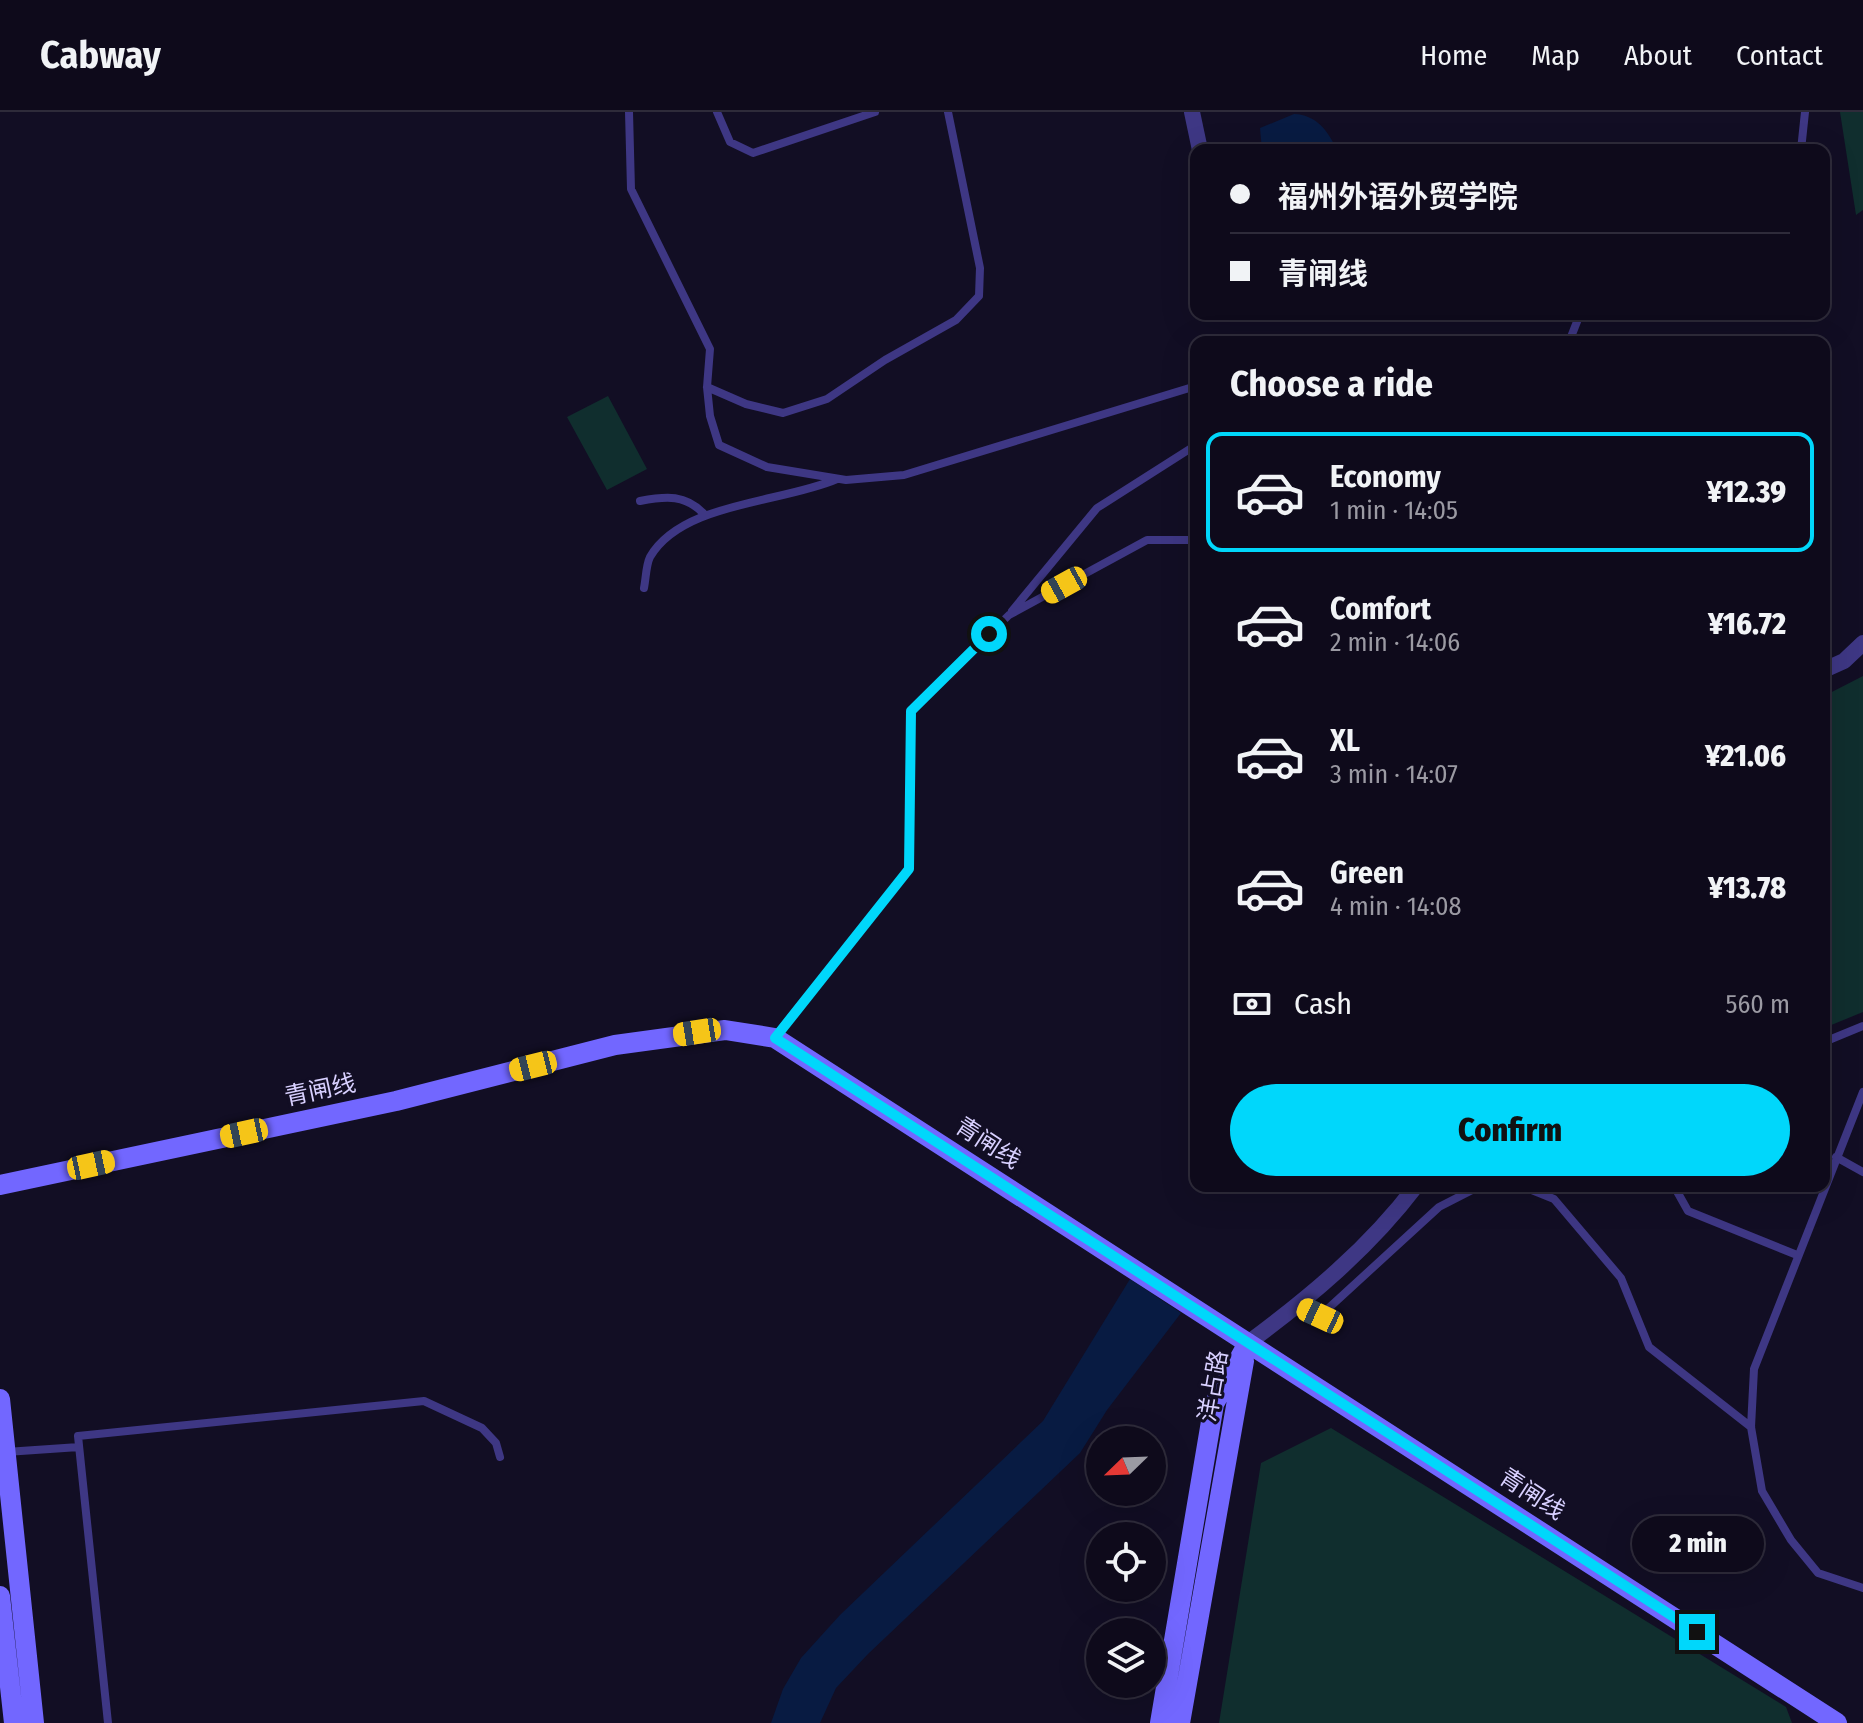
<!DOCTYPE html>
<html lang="en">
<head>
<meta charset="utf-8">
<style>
	:root { --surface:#0e0a1b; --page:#171324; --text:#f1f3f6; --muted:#9b9aa3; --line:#2e2b3a; --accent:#00d7fb }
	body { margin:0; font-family:"Fira Sans Condensed","Noto Sans SC",sans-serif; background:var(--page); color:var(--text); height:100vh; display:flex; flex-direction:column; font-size:30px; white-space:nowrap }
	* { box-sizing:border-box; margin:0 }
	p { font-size:26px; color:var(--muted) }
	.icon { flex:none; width:44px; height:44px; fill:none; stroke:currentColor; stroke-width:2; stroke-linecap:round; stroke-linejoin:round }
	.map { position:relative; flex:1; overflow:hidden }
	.side { position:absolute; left:1190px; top:224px; width:640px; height:856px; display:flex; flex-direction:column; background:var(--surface); border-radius:16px; box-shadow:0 8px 32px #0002,0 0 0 2px var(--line) }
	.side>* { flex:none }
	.guide { position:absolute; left:1190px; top:32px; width:640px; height:176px; border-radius:16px; box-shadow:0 8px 32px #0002,0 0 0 2px var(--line); display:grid; align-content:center; height:176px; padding:0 40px; background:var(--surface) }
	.needle { width:52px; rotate:247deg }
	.buttons { position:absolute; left:1086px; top:1314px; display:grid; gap:16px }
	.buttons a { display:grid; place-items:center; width:80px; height:80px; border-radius:50%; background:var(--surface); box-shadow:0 8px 32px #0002,0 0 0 2px var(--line); font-size:40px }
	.end { position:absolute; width:36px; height:36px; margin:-18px; border:10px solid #00d7fb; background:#111; box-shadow:0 0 0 4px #111 }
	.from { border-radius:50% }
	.bubble { position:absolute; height:56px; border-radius:28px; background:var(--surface); box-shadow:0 8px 32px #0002,0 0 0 2px var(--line); font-size:26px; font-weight:800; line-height:56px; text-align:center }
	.car { position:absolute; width:24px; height:48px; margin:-24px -12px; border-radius:10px; box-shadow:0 0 6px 2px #0007; background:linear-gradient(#f5c518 24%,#345 0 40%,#f5c518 0 76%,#345 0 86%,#f5c518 0) }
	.guide b { display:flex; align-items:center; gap:28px; height:76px; font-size:30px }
	.guide b+b { border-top:2px solid var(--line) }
	.guide i { width:20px; height:20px; background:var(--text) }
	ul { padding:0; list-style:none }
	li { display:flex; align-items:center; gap:24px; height:120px; margin:0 16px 12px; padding:0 24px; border:4px solid transparent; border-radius:16px }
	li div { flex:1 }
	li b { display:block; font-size:30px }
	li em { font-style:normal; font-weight:800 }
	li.on { border-color:var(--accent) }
	li>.icon { width:72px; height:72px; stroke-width:1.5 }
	h2 { padding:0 40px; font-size:36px; line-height:96px }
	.pay { display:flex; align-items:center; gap:20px; height:88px; padding:0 40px; font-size:30px }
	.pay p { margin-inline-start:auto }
	.primary-button { display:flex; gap:16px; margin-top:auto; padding:16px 40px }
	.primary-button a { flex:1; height:92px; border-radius:48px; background:var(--accent); color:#111; font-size:32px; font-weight:800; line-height:92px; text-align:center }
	header { display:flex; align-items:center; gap:48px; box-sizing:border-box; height:112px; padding:0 40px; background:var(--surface); border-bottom:2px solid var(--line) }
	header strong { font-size:38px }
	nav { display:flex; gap:44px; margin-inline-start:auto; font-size:28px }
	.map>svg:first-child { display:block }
	.green { fill:#102e2e }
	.water { fill:#081b42 }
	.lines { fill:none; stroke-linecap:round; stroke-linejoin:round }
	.service { stroke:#3e3784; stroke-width:8 }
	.minor { stroke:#3e3784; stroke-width:16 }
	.secondary { stroke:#7267ff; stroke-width:20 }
	.route { stroke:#00d7fb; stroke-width:10 }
	.labels { text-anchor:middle; stroke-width:6; stroke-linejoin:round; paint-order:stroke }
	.street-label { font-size:24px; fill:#d8d0ff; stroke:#120e24 }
</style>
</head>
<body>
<header>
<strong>Cabway</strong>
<nav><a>Home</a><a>Map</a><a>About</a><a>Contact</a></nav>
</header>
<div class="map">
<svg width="1863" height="1611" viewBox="0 0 1863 1611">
	<rect width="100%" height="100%" fill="#120e24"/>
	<path class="green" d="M1840,0H1863V98L1856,103Z
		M608,284L647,357L607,378L567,305Z
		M1863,564V900L1824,916V584Z
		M1331,1316L1786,1595L1792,1611H1219L1261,1351Z"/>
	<path class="water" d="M1294,2C1317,3 1328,19 1337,38H1262L1260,16Z
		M1130,1167L1181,1201L1107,1298L1080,1341L868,1542L836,1576L820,1611H771L783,1577L801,1546L840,1503L1043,1309Z"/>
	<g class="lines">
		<path class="service" d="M629,0L631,77L710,237L707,275L710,304L719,333L767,355L846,368L904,363L1196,274
			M717,0L730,30L753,41L875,0
			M1801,38L1805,0
			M1569,230L1580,202
			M707,275L746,292L783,301L827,287L885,248L956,208L979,184L980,156L948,0
			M640,389C666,384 686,382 705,403
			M644,476C646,466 646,453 650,445C682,390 782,391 837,367
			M1012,499L1097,396L1196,333
			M775,925L909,757L911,599L1009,503L1147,428H1196
			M1824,930L1863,914
			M1863,980L1754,1257L1751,1315L1762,1379L1791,1428L1818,1461L1863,1476
			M1836,1045L1863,1060
			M1522,1074L1554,1087L1621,1166L1649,1235L1751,1315
			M1674,1074L1688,1099L1797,1143
			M1298,1194L1320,1204L1439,1095L1480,1074
			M6,1340L79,1335
			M108,1611L78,1324L424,1289L482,1316L496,1331L500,1345"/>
		<path class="minor" d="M1192,0L1200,38
			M1824,558L1844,549L1863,531
			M1248,1231C1310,1185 1369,1136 1416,1074"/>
		<path class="secondary" d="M0,1073L396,989L615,933L725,918L775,926L1837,1611
			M0,1287L34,1611
			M0,1484L14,1611
			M1160,1611L1214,1292L1248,1231
			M1180,1611L1244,1249"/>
	</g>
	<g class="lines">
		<path class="route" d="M989,522L911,599L909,757L775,926L1697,1520"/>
	</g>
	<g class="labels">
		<g class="street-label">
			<text transform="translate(320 978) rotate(-12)" y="8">青闸线</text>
			<text transform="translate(988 1031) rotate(33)" y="8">青闸线</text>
			<text transform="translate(1213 1274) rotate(-80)" y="8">洋占路</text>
			<text transform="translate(1532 1382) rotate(33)" y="8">青闸线</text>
		</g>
	</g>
</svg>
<div class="buttons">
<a><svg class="needle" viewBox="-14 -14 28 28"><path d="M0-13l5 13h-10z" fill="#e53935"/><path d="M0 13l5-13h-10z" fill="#9b9aa3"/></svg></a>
<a><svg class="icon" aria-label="locate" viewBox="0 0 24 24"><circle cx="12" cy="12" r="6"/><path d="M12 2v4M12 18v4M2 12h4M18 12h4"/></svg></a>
<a><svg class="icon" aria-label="layers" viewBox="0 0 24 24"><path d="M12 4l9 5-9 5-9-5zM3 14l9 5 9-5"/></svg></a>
</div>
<i class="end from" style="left:989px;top:522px"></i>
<i class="end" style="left:1697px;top:1520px"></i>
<div class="bubble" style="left:1632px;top:1404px;width:132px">2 min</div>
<i class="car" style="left:1064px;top:473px;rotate:241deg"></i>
<i class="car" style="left:697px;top:920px;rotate:261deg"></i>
<i class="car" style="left:533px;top:954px;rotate:256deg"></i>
<i class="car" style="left:244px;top:1021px;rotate:258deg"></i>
<i class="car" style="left:91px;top:1053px;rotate:78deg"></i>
<i class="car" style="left:1320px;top:1204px;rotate:295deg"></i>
<div class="guide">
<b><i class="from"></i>福州外语外贸学院</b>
<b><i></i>青闸线</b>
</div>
<section class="side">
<h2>Choose a ride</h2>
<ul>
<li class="on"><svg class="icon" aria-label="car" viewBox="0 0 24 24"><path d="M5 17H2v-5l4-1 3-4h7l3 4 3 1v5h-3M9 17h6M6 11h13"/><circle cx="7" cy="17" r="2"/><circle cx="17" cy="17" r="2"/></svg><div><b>Economy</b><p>1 min · 14:05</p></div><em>¥12.39</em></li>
<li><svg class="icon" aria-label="car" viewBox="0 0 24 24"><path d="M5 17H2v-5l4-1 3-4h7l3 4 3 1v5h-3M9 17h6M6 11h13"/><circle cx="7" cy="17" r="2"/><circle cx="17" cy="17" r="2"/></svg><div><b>Comfort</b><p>2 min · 14:06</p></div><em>¥16.72</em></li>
<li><svg class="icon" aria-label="car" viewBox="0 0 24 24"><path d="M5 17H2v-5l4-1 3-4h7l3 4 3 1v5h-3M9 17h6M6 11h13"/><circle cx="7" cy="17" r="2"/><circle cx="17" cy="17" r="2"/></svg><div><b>XL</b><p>3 min · 14:07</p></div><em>¥21.06</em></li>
<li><svg class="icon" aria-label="car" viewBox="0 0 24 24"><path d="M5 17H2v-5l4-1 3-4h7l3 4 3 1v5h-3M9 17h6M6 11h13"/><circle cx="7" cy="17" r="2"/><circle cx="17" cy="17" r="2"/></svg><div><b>Green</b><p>4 min · 14:08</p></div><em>¥13.78</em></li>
</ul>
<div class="pay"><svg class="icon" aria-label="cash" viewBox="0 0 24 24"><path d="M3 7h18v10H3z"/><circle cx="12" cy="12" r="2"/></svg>Cash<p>560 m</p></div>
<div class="primary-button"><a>Confirm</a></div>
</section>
</div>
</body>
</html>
